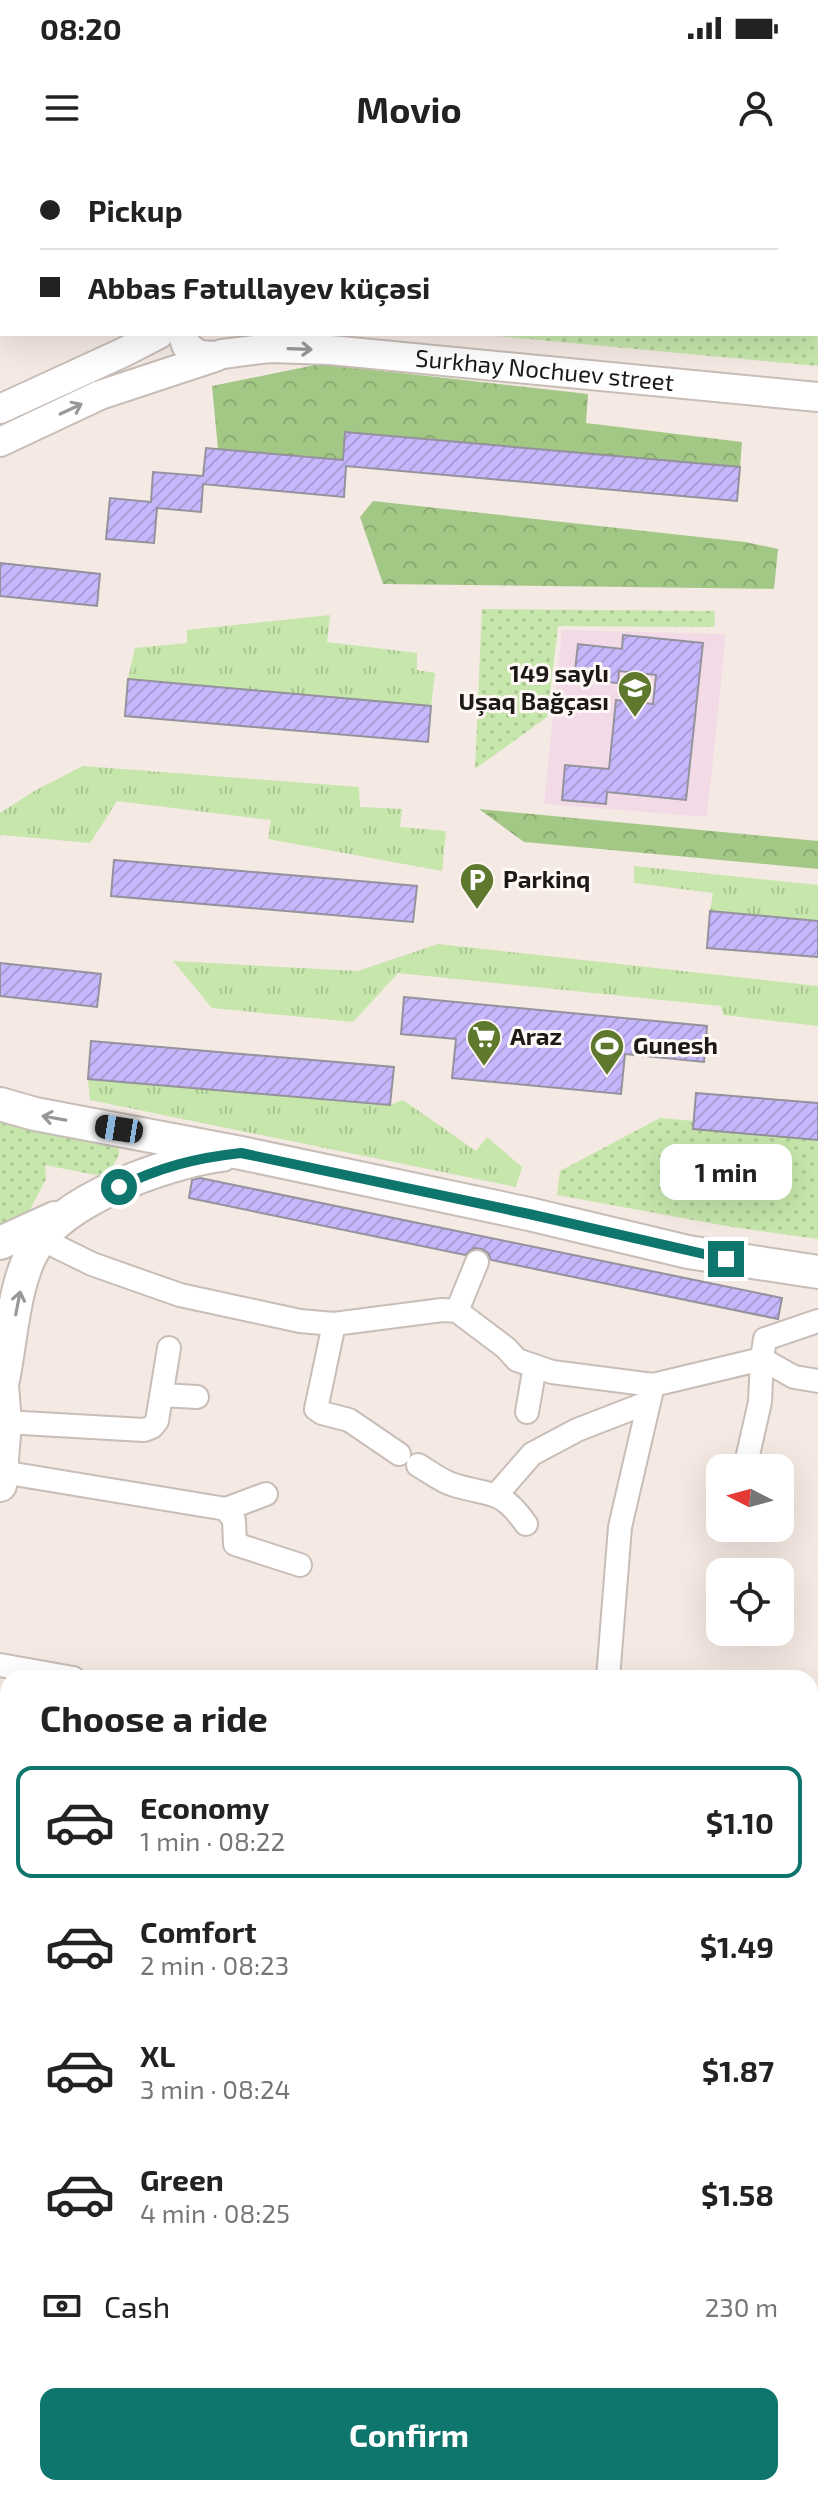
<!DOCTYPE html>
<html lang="en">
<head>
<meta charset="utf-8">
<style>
	:root { --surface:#fff; --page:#f6f6f6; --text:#222; --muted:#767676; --line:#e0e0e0; --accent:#0f766e }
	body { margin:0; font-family:"Exo 2",sans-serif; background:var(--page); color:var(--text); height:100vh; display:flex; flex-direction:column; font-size:30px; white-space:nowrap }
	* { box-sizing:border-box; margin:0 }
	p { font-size:26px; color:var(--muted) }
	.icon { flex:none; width:44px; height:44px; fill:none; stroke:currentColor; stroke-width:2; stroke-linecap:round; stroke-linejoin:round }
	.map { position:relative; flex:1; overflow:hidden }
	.panel { position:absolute; left:0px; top:1510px; width:818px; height:826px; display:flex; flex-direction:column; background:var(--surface); border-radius:24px 24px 0 0; box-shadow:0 8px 32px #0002 }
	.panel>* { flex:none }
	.top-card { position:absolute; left:0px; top:0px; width:818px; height:176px; box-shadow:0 8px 32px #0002; display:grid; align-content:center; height:176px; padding:0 40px; background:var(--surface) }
	.needle { width:52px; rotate:276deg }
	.fabs { position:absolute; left:706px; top:1294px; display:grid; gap:16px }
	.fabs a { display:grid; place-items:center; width:88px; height:88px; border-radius:16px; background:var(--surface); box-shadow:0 8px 32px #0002; font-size:40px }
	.end { position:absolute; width:36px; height:36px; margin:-18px; border:10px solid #0f766e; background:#fff; box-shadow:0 0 0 4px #fff }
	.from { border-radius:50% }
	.bubble { position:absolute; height:56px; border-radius:16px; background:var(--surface); box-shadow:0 8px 32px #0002; font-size:26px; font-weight:700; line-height:56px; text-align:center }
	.car { position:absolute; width:24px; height:48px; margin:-24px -12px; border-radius:10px; box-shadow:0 0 6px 2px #0007; background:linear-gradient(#222 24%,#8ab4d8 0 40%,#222 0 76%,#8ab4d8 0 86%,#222 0) }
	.top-card b { display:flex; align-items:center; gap:28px; height:76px; font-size:30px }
	.top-card b+b { border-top:2px solid var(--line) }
	.top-card i { width:20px; height:20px; background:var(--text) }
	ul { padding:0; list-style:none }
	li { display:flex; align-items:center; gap:24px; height:112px; margin:0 16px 12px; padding:0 24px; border:4px solid transparent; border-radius:16px }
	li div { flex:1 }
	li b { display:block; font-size:30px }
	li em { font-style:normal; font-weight:700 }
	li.on { border-color:var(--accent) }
	li>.icon { width:72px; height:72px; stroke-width:1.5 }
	h2 { padding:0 40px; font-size:36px; line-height:96px }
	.pay { display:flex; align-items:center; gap:20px; height:88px; padding:0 40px; font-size:30px }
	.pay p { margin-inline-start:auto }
	.action { display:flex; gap:16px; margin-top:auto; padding:16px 40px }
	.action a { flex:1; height:92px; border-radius:16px; background:var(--accent); color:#fff; font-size:32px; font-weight:700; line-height:92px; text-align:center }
	.status { display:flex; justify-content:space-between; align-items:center; height:56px; padding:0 40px; background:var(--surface); direction:ltr }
	.status svg { height:22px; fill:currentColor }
	header { display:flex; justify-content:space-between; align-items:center; height:104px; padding:0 40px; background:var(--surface); font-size:36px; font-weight:700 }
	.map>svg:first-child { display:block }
	.education { fill:#f2dbe7 }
	.grass { fill:url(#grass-tufts) }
	.forest { fill:url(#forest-crowns) }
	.cemetery { fill:url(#cemetery-stones) }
	.park { fill:url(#park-dots) }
	.building { fill:url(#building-hatch); stroke:#94929d; stroke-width:2 }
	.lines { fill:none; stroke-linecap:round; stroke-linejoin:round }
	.minor-casing { stroke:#c8bdb7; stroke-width:26 }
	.tertiary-casing { stroke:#c8bdb7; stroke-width:32 }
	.secondary-casing { stroke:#c8bdb7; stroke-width:36 }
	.minor { stroke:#fff; stroke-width:22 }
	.tertiary { stroke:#fff; stroke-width:28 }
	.secondary { stroke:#fff; stroke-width:32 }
	.oneway { stroke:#999897 }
	.route { stroke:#0f766e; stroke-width:10 }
	.labels { text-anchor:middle; stroke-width:6; stroke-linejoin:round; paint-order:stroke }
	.street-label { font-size:24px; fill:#1d1917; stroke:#fff8f4 }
	.poi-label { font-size:24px; font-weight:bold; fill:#1d1917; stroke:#fff8f4; text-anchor:start }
</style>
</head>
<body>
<div class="status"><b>08:20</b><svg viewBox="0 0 49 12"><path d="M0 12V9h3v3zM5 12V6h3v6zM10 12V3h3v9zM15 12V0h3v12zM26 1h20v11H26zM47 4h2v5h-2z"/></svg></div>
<header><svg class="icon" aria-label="menu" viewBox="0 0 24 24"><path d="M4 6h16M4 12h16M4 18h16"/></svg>Movio<svg class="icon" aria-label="person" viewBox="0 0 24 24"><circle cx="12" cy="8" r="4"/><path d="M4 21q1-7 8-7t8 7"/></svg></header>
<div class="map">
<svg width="818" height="2335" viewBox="0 0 818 2335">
	<defs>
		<pattern id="grass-tufts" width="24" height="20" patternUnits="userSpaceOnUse" patternTransform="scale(2)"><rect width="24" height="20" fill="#c6e6ab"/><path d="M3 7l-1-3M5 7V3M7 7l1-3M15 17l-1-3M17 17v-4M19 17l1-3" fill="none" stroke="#aac592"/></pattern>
		<pattern id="forest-crowns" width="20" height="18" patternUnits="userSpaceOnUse" patternTransform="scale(2)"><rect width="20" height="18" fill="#a3c785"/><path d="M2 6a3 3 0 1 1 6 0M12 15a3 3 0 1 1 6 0" fill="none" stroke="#8caa72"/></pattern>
		<pattern id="cemetery-stones" width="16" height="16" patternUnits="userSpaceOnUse" patternTransform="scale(2)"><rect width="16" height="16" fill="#c6e6ab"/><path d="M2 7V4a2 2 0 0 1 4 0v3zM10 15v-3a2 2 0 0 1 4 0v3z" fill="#aac592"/></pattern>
		<pattern id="park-dots" width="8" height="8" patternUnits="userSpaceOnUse" patternTransform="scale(2)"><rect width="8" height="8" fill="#c6e6ab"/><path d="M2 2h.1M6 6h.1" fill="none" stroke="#aac592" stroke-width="1.8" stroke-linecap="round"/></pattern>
		<pattern id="building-hatch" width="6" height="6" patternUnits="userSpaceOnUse" patternTransform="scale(2)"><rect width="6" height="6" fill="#c6b7fc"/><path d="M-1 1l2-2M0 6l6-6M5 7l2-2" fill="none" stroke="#aa9dd7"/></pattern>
	</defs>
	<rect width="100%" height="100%" fill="#f5e9e3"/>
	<path class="education" d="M562,470L726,474L707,657L544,644Z"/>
	<path class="grass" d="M330,455L327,482L417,493V510L435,513L431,546L128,519L135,488L187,483V470Z
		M83,606L359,627L360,647L402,649L400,667L446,671L442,711L268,679L271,660L117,641L90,683L1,675L0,679V653L36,630Z
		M634,706L818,725V761L710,751L713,733L634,723Z
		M438,784L818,826V866L723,855L721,846L398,813L353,862L212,848L173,801L358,811Z
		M88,919L390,945L403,940L476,991L487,977L522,1007L516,1027L90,940Z"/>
	<path class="forest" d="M320,204L588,234L586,263L742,282L740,307L345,273L343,300L218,289L212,226Z
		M373,341L745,382L778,389L774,429L383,424L360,357Z
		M479,649L818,681V709L524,682Z"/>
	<path class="cemetery" d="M8,1673V2023L0,2028V1674Z"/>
	<path class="park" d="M816,47L818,206L476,174H816Z
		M482,449L715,451L714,467L558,466L547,557L475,609Z
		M0,958L118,981L119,995L106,1017L45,1005L46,1019L25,1059L0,1066Z
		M660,958L694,961V969L818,980V1079L732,1067L557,1035L560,1011Z"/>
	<path class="building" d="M345,272L740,307L737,341L346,306L344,337L203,324L201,352L157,348L154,383L106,379L110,338L151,342L153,312L203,316L206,288L343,300Z
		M0,403L100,414L97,446L0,436Z
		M623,475L703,483L686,640L607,632L606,644L562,640L565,605L609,609L616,540L653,544L656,515L619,511L618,523L574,519L578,484L622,489Z
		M128,519L431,546L428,582L125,556Z
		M114,700L417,726L413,762L111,736Z
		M710,751L818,761V797L707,788Z
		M0,803L101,814L97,847L0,836Z
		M404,837L707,866L704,902L625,894L621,934L452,918L456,879L401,874Z
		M91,881L394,907L390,945L88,919Z
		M696,933L818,943V980L693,969Z
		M200,1018L782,1138L778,1159L491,1100L488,1093L482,1089L474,1088L465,1095L189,1038L192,1020Z"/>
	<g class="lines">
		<g class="minor-casing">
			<path id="minor" d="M226,2V0
				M41,1079L92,1104L180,1135L300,1161L334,1164L442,1150L457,1151L506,1188L517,1200L552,1212L653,1225L762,1199L765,1179L818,1161
				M457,1151L477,1102
				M334,1164L316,1249L322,1253L349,1260L399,1294
				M162,1235L197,1237
				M527,1252L535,1206
				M5,1262L144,1270L152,1267L157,1261L169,1188
				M418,1305C428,1311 440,1320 451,1324C490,1337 499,1326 526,1364
				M745,1308L760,1242L762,1199L794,1217L818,1221
				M2,1312L226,1349L234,1360L235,1384L300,1405
				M497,1334L532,1294L577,1270L649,1242
				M226,1349L266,1334
				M0,1505L73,1518
				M608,1518L620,1367L653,1225"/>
		</g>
		<g class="tertiary-casing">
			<g id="tertiary">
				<path d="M183,174L186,185L198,195L217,196"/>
				<path id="s1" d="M222,194L270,188L330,190L818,237"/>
				<path d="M0,249L122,193L159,174"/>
				<path d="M0,282L100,235L215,197"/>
			</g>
		</g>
		<g class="secondary-casing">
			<path id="secondary" d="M0,944L35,954L241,993L529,1054L688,1092L818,1112
				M0,1083L55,1058
				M0,1202L5,1262L0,1325
				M3,1220C11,1180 14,1123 34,1089C62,1039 167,1002 222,995
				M810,1947L818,1948
				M258,2335L259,2328"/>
		</g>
		<use href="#minor" class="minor"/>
		<use href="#tertiary" class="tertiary"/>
		<use href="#secondary" class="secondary"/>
	</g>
	<defs><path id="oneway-shaft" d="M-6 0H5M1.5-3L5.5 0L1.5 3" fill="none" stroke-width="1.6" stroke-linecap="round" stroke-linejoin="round" transform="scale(2)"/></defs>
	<g class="oneway">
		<use href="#oneway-shaft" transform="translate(300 189) rotate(2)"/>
		<use href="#oneway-shaft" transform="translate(71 249) rotate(-25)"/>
		<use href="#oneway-shaft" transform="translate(54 958) rotate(-170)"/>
		<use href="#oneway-shaft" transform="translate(18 1143) rotate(-79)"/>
	</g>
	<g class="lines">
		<path class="route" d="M119,1027C161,1007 195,998 241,993L529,1054L726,1099"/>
	</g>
	<defs>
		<g id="school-pin" transform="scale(1.8)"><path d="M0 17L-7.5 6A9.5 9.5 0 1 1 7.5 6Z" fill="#5e792d" stroke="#fff8f4"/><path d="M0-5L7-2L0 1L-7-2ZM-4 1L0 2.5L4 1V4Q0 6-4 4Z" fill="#fff"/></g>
		<g id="parking-pin" transform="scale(1.8)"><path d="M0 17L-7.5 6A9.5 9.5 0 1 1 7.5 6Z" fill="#5e792d" stroke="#fff8f4"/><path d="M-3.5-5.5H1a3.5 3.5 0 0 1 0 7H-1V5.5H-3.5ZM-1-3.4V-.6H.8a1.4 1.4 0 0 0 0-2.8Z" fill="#fff"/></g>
		<g id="supermarket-pin" transform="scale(1.8)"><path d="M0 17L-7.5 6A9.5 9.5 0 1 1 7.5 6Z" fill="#5e792d" stroke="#fff8f4"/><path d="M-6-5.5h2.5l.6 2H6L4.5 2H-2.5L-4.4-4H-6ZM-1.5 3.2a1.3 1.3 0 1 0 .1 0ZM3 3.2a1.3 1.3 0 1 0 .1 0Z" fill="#fff"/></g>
		<g id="stadium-pin" transform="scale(1.8)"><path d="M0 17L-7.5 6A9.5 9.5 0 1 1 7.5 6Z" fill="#5e792d" stroke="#fff8f4"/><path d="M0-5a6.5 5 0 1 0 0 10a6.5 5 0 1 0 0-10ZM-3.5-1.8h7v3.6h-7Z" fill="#fff"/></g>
	</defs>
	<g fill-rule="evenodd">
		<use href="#school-pin" x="635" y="528"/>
		<use href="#parking-pin" x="477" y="720"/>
		<use href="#supermarket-pin" x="484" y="877"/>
		<use href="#stadium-pin" x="607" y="886"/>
	</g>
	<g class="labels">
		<g class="street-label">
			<text dy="8" stroke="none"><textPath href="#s1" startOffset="324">Surkhay Nochuev street</textPath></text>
		</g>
		<g class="poi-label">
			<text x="609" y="522" text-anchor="end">149 saylı<tspan x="609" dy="28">Uşaq Bağçası</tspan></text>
			<text x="503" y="728">Parkinq</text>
			<text x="510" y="885">Araz</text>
			<text x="633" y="894">Gunesh</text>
		</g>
	</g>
</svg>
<div class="fabs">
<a><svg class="needle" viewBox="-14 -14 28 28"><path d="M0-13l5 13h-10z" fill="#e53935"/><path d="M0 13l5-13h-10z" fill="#767676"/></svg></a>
<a><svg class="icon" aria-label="locate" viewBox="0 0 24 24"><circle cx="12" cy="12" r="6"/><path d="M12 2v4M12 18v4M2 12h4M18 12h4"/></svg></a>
</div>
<i class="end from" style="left:119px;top:1027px"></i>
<i class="end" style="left:726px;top:1099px"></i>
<div class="bubble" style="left:660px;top:984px;width:132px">1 min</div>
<i class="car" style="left:119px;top:969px;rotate:279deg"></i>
<div class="top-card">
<b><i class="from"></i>Pickup</b>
<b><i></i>Abbas Fətullayev küçəsi</b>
</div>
<section class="panel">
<h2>Choose a ride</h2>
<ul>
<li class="on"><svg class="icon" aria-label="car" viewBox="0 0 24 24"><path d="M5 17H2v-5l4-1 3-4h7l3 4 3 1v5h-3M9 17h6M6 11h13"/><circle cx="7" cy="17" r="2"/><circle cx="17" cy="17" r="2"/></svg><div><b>Economy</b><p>1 min · 08:22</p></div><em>$1.10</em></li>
<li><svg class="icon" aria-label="car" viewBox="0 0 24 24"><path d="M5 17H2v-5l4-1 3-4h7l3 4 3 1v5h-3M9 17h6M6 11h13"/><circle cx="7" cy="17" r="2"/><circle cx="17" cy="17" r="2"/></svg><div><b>Comfort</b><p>2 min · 08:23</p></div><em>$1.49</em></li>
<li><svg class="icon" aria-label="car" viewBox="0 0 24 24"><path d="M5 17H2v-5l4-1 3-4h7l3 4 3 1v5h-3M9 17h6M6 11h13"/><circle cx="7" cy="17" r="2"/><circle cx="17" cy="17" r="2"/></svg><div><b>XL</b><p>3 min · 08:24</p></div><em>$1.87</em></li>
<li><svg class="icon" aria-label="car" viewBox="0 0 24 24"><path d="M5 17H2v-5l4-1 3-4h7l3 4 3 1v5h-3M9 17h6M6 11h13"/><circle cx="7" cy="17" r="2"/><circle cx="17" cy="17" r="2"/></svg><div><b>Green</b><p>4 min · 08:25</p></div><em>$1.58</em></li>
</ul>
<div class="pay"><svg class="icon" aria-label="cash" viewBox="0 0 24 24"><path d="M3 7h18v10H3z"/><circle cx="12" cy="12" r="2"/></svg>Cash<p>230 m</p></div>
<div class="action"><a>Confirm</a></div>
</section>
</div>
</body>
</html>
